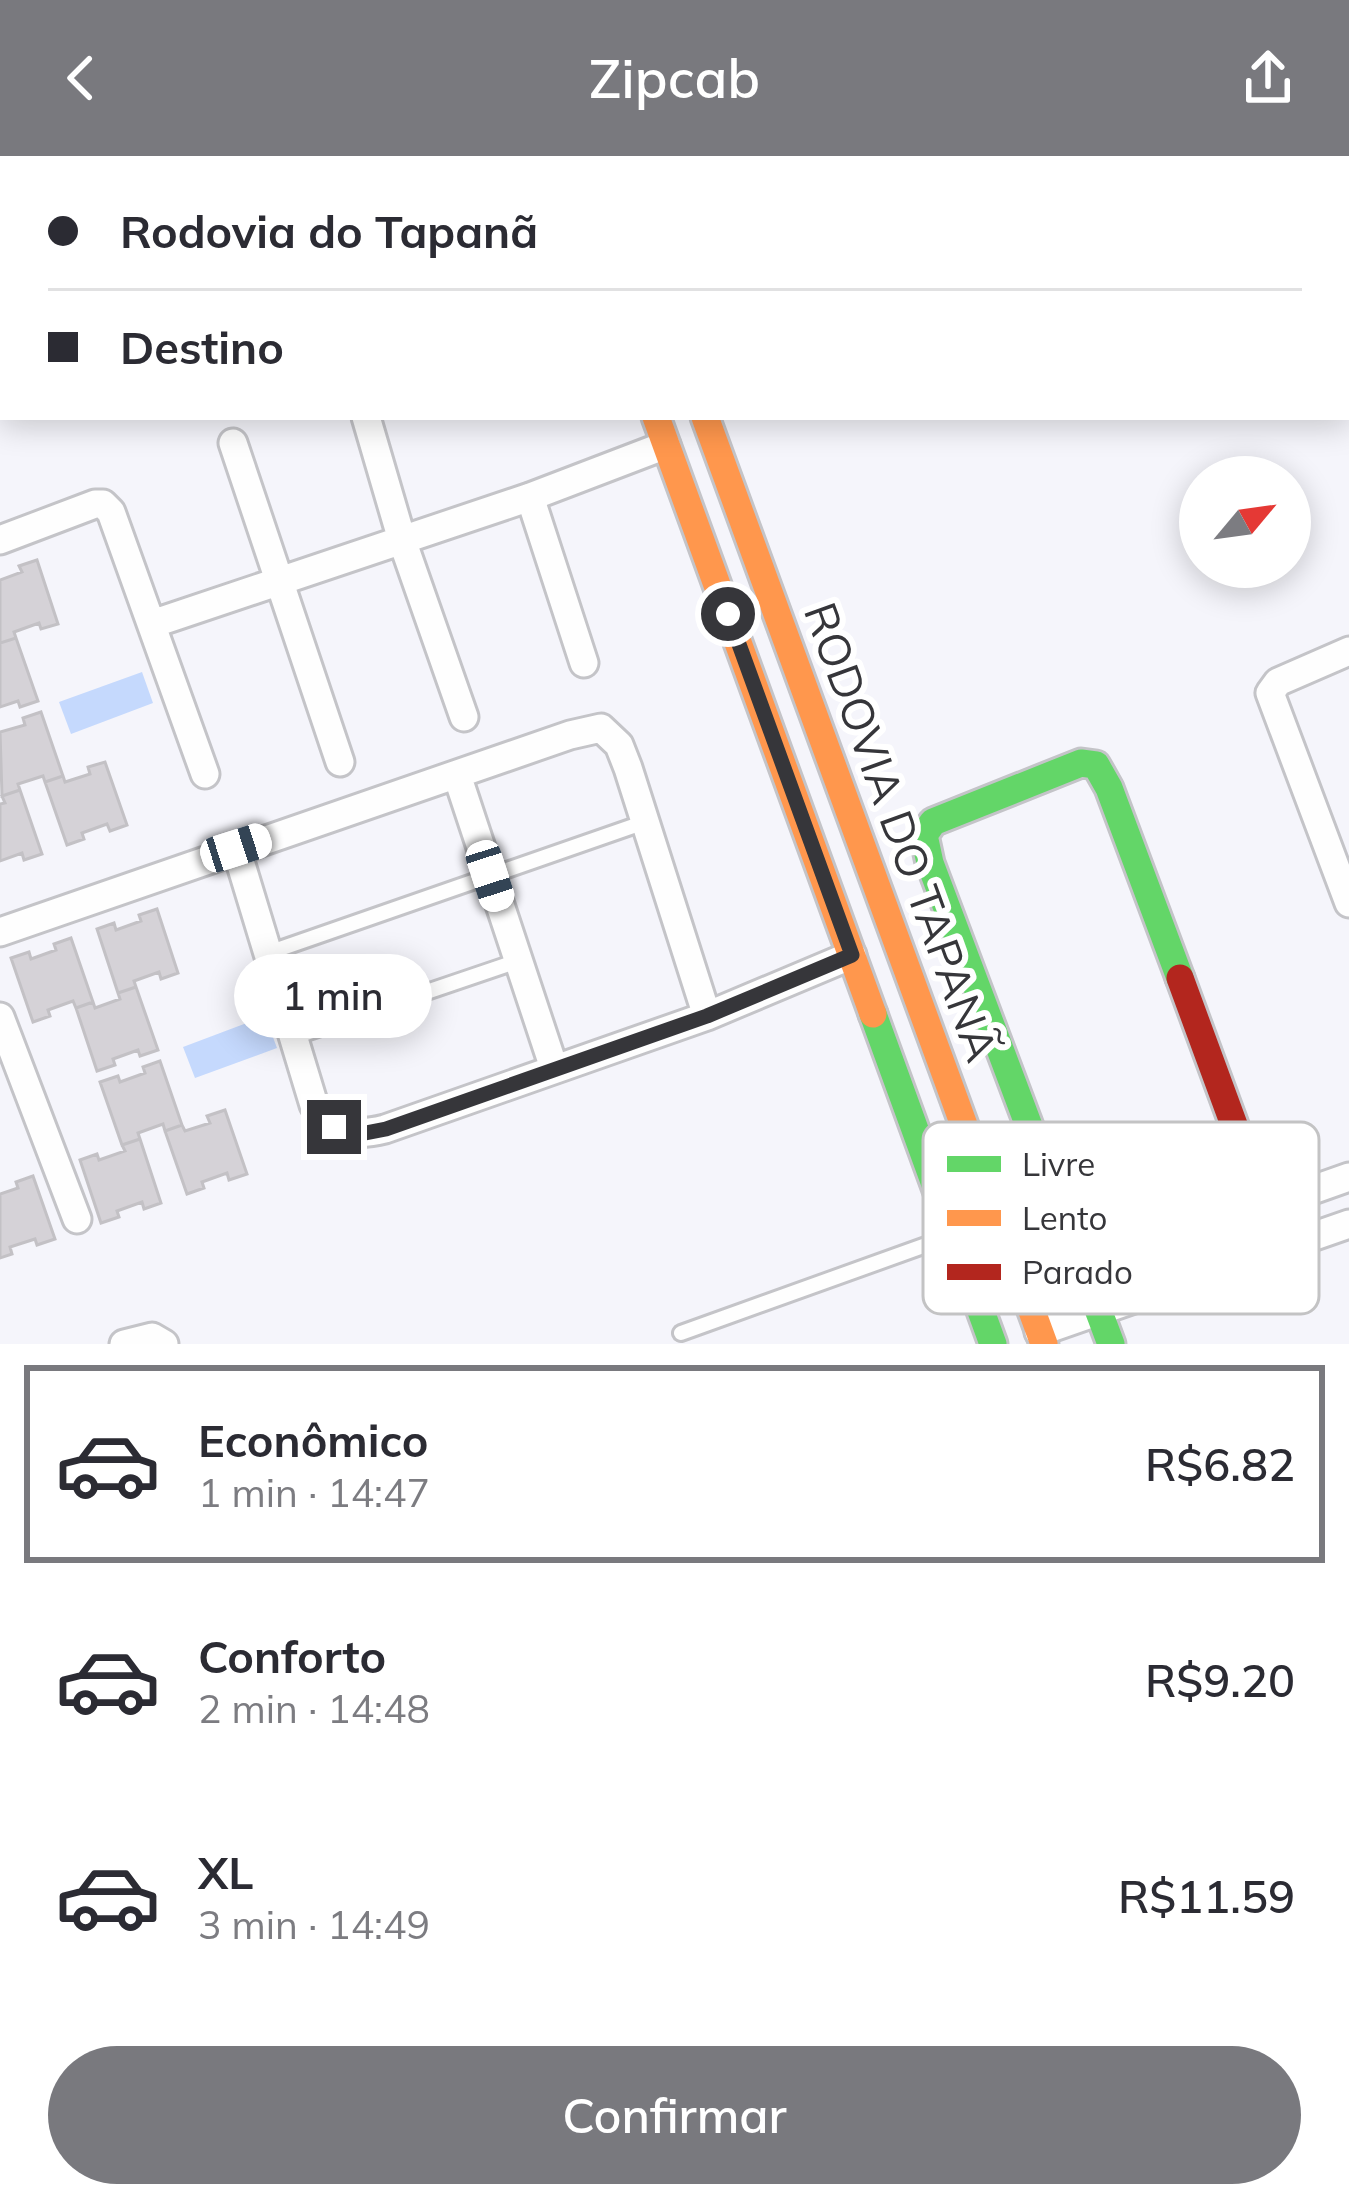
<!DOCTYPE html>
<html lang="pt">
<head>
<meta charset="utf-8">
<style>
	:root { --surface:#fff; --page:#f2f2f3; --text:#2b2b33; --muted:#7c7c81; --line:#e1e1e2; --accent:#79797e }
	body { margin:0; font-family:Mulish,sans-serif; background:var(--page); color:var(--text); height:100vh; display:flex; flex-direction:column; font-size:45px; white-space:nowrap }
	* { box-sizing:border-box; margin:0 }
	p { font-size:39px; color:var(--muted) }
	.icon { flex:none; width:66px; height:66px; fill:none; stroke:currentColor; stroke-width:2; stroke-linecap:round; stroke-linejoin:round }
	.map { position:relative; height:1188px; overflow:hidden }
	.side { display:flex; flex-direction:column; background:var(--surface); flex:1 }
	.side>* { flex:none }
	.guide { position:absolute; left:0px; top:0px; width:1350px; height:264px; box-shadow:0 6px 30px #0003; display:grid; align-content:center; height:264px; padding:0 48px; background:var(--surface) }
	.needle { width:78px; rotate:61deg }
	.tools { position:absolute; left:1179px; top:300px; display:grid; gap:24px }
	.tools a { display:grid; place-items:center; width:132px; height:132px; border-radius:50%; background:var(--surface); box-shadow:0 6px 30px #0003; font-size:60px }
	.end { position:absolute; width:54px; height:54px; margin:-27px; border:15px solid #36363a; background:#fff; box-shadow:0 0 0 6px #fff }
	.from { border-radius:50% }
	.bubble { position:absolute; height:84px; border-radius:42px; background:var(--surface); box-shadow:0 6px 30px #0003; font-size:39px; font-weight:600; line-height:84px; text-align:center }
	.car { position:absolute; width:36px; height:72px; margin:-36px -18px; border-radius:15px; box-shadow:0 0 9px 3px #0007; background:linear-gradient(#fff 24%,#345 0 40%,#fff 0 76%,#345 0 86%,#fff 0) }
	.guide b { display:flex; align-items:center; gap:42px; height:114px; font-size:45px }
	.guide b+b { border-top:3px solid var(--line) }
	.guide i { width:30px; height:30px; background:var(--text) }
	ul { padding:21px 0 0; list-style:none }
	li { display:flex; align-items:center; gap:36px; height:198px; margin:0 24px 18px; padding:0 24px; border:6px solid transparent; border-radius:0px }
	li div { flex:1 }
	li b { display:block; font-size:45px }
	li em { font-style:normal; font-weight:600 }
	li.current { border-color:var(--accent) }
	li>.icon { width:108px; height:108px; stroke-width:1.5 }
	.button { display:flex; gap:24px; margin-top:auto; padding:24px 48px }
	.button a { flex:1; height:138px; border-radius:72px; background:var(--accent); color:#fff; font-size:48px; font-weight:600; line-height:138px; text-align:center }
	header { display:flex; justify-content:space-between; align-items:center; height:156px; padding:0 48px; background:var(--accent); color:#fff; font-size:54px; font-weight:600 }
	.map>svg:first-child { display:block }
	.water { fill:#c5d9fd }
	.building { fill:#d5d2d7; stroke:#c3c1c5; stroke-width:3 }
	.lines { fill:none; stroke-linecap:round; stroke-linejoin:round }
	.lane-casing { stroke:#c4c4c8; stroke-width:20 }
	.street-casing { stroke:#c4c4c8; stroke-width:33 }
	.fast-casing { stroke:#c4c4c8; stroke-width:33 }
	.slow-casing { stroke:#c4c4c8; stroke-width:33 }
	.jam-casing { stroke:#c4c4c8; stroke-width:33 }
	.lane { stroke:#fefefe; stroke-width:14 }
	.street { stroke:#fefefe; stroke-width:27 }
	.fast { stroke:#63d668; stroke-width:27 }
	.slow { stroke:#ff974d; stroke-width:27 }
	.jam { stroke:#b3261e; stroke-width:27 }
	.route { stroke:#36363a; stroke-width:15 }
	.labels { text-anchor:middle; stroke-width:12; stroke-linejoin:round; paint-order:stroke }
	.street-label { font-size:45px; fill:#36363a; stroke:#fff }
	.key { fill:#fff; stroke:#c3c3c4; stroke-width:3 }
	.key-label { font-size:33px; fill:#36363a }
</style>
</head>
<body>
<header><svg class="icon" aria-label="back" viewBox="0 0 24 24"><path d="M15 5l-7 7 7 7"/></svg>Zipcab<svg class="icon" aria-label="share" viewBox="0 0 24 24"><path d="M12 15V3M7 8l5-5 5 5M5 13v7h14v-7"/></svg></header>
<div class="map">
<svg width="1349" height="1188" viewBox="0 0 1349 1188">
	<rect width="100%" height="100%" fill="#f5f5fb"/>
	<path class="water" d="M142,516L153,547L71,578L59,546Z
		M265,860L277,892L195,922L183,891Z"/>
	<path class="building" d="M37,404L58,468L41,473L39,467L14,476L16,482L0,487V424L22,416L19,410Z
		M16,482L38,545L20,551L18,545L0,551V487Z
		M41,556L63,620L45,626L43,620L18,628L20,634L2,640L0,576L25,569L23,562Z
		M105,606L127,669L110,675L107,668L82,677L84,683L67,689L45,626L63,620L65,626L90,618L88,611Z
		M20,634L42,698L24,704L22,697L0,705V648L5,647L2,640Z
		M157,753L178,817L161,823L159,816L134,825L136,831L118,837L97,773L114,767L116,774L141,765L139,759Z
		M71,782L93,846L76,852L73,845L48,854L50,860L33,866L11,802L29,796L31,803L56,794L54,788Z
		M136,831L158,894L140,900L138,894L113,903L115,909L97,915L76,852L93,846L95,852L120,843L118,837Z
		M160,905L182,969L165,975L163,968L138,977L140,983L122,989L100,926L118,920L120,926L145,917L143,911Z
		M225,954L247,1018L229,1024L227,1017L202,1026L204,1032L187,1038L165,975L182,969L185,975L210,967L207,960Z
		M140,983L161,1047L144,1053L142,1046L117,1055L119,1061L101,1067L80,1004L97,998L99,1004L125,995L122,989Z
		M33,1020L55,1083L37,1089L35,1083L10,1091L12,1098L0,1102V1038L18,1032L16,1026Z"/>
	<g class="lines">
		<g class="lane-casing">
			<path id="lane" d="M268,797L645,666
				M294,881L518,805
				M681,1177L951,1080"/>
		</g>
		<g class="street-casing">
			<path id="street" d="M1347,44L1349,43
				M366,261L402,384L464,561
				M233,287L340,606
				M530,341L584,507
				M0,384L95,348H103L111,356L205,618
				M152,468L530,341L666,289
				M1349,495L1278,526L1270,537L1349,747
				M457,619L554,912
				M236,692L314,949C333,977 354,981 385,973L707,860L852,799
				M0,776L570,579L601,572L619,589L628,612L707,860
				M0,861L77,1063
				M1026,1135L1349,1021
				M1039,1176L1349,1068
				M124,1188L152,1181L164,1188"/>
		</g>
		<g class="fast-casing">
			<path id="fast" d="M561,0L562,3
				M612,0L613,3
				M873,858L993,1188
				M1111,1188L930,707L924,679L933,666L1081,607L1096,609L1109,632L1180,822"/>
		</g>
		<g class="slow-casing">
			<path id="slow" d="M656,261L873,858
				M705,261L1044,1188"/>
		</g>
		<g class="jam-casing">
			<path id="jam" d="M1180,822L1265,1053"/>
		</g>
		<use href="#lane" class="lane"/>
		<use href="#street" class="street"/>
		<use href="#fast" class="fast"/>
		<use href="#slow" class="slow"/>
		<use href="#jam" class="jam"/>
	</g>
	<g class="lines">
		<path class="route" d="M334,971L355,979L386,973L707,860L852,799L728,458"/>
	</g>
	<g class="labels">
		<g class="street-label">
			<text transform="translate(901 676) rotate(70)" y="16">RODOVIA DO TAPANÃ</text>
		</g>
	</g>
	<rect x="923" y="966" width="396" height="192" rx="18" class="key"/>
	<rect x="947" y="1000" width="54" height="16" fill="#63d668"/>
	<rect x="947" y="1054" width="54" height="16" fill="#ff974d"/>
	<rect x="947" y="1108" width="54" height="16" fill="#b3261e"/>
	<g class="key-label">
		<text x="1022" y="1020">Livre</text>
		<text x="1022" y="1074">Lento</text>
		<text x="1022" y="1128">Parado</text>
	</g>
</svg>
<div class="tools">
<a><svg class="needle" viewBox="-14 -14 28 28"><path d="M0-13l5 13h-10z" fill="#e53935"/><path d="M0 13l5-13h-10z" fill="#7c7c81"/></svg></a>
</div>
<i class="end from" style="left:728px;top:458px"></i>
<i class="end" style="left:334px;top:971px"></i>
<div class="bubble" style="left:234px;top:798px;width:198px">1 min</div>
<i class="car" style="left:236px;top:692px;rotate:72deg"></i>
<i class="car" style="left:490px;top:720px;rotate:162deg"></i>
<div class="guide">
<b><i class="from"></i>Rodovia do Tapanã</b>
<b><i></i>Destino</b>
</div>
</div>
<section class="side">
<ul>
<li class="current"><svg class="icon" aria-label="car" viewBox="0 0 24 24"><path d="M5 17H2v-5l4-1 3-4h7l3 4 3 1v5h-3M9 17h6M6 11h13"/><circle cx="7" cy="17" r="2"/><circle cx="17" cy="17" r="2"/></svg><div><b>Econômico</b><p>1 min · 14:47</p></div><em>R$6.82</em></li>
<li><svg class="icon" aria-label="car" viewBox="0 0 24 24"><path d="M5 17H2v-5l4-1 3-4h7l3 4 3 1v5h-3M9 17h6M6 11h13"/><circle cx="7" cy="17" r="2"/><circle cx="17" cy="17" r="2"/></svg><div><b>Conforto</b><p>2 min · 14:48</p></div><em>R$9.20</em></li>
<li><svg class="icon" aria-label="car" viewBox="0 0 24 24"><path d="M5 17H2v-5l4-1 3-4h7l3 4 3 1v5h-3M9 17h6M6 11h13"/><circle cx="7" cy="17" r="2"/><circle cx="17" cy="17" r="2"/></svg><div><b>XL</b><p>3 min · 14:49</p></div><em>R$11.59</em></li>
</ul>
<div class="button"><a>Confirmar</a></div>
</section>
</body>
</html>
